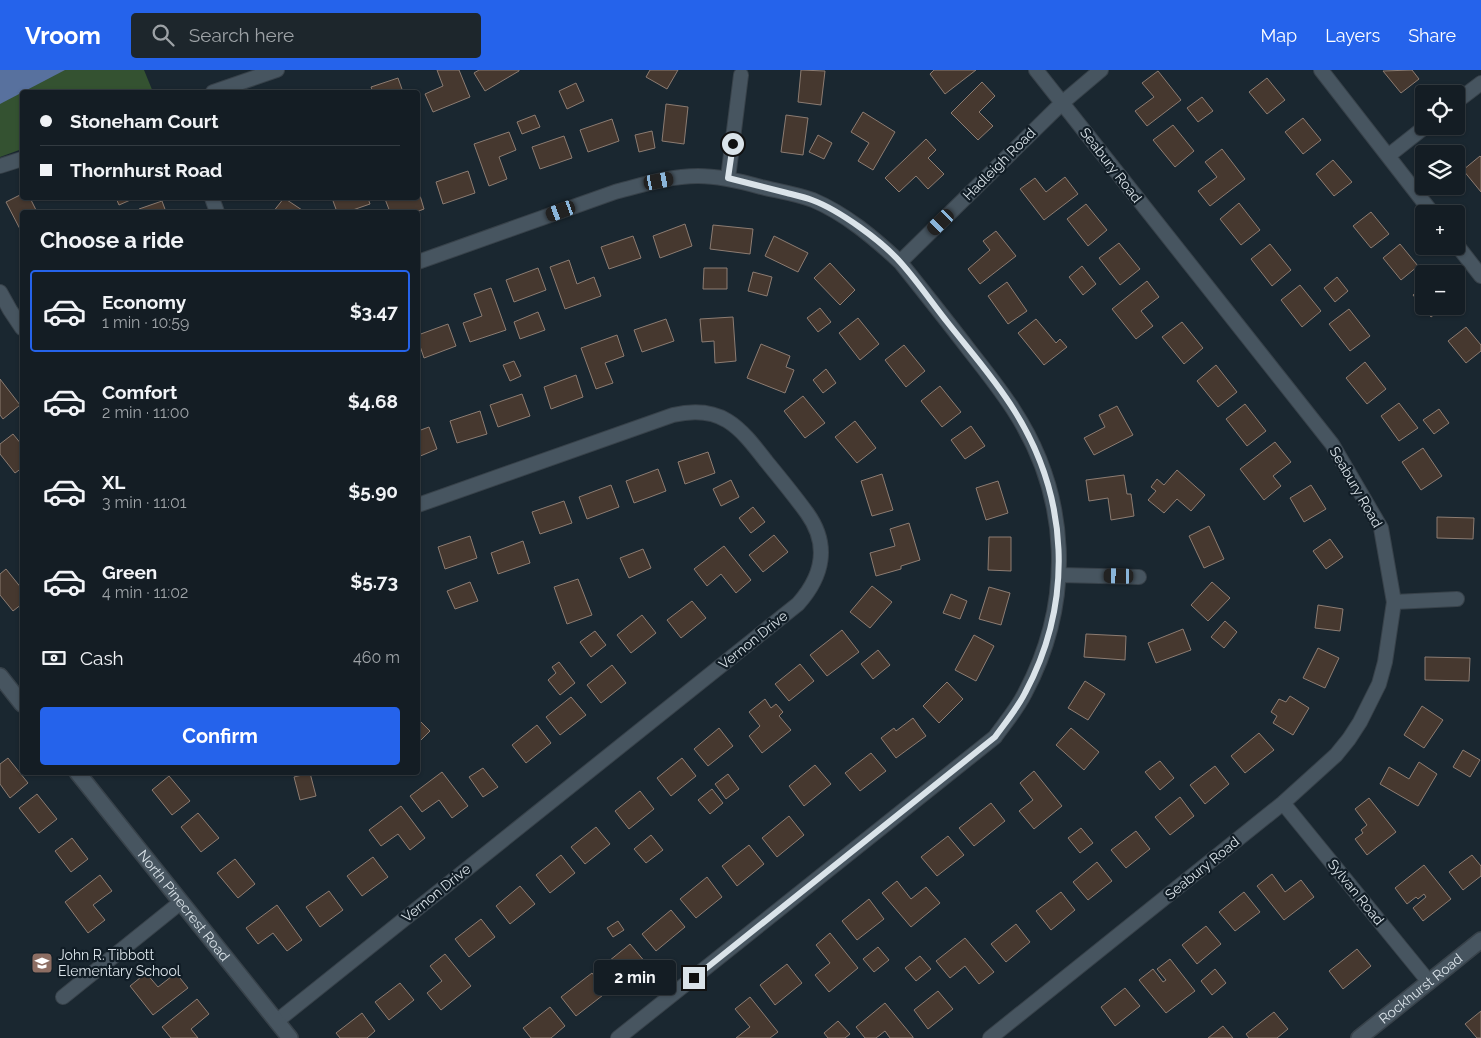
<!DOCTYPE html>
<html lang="en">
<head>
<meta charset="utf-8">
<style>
	:root { --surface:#141d24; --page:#1d262c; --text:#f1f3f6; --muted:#9da2a6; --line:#333b41; --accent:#2563eb }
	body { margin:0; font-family:Raleway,sans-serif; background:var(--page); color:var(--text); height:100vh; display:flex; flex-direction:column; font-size:19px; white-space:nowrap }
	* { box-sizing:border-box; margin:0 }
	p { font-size:16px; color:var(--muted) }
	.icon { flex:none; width:28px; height:28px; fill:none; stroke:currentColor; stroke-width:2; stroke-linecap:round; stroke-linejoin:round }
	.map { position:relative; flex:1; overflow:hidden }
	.details { position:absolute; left:20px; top:140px; width:400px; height:565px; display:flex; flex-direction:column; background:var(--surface); border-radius:5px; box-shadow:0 1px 4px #0004,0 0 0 1px var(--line) }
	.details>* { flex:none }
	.hud { position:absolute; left:20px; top:20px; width:400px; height:110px; border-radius:5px; box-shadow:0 1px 4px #0004,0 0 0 1px var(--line); display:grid; align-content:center; height:110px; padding:0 20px; background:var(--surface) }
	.controls { position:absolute; left:1415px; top:15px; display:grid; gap:10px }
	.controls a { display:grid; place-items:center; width:50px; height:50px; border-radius:5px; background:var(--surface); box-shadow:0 1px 4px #0004,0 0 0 1px var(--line); font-size:25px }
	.end { position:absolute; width:22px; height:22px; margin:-11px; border:6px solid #dae3e9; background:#111; box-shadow:0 0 0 2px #111 }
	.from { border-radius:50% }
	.bubble { position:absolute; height:35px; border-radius:5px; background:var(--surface); box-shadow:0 1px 4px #0004,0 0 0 1px var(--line); font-size:16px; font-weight:700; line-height:35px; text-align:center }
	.car { position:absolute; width:15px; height:30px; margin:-15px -8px; border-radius:6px; box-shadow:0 0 4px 1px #0007; background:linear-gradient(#222 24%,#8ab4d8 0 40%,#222 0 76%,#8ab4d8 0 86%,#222 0) }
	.hud b { display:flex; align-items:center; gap:18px; height:48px; font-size:19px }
	.hud b+b { border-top:1px solid var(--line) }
	.hud i { width:12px; height:12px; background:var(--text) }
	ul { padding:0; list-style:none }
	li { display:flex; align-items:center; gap:15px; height:82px; margin:0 10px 8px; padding:0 10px; border:2px solid transparent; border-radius:5px }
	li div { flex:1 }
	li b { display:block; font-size:19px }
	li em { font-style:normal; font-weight:700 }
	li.on { border-color:var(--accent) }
	li>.icon { width:45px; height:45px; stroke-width:1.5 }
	h2 { padding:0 20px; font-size:22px; line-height:60px }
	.pay { display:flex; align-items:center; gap:12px; height:55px; padding:0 20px; font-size:19px }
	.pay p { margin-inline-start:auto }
	.action { display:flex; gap:10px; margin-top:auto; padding:10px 20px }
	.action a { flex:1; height:58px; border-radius:5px; background:var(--accent); color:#fff; font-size:20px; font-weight:700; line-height:58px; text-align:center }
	header { display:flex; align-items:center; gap:30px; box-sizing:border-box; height:70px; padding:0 25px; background:var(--accent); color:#fff }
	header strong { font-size:24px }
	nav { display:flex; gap:28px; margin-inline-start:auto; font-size:18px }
	.search { width:350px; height:45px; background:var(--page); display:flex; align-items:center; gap:12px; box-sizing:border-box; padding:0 18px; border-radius:5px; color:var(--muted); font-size:19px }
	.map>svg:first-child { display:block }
	.green { fill:#345231 }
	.water { fill:#58719e }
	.building { fill:#46382f; stroke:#8c7c72 }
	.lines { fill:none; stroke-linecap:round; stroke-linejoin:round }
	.minor-casing { stroke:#38424a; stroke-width:16 }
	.tertiary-casing { stroke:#38424a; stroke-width:18 }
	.minor { stroke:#475560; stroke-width:14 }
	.tertiary { stroke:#475560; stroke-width:15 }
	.route { stroke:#dae3e9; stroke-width:6 }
	.labels { text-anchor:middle; stroke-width:4.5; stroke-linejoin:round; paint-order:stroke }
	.street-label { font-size:14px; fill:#dae3e9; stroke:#111d26 }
	.poi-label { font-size:14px; fill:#dae3e9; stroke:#111d26; text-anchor:start }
</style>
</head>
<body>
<header>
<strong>Vroom</strong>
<div class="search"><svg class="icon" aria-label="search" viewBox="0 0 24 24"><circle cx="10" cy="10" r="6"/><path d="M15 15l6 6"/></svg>Search here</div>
<nav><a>Map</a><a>Layers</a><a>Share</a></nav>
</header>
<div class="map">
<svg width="1481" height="968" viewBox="0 0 1481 968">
	<rect width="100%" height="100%" fill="#1a2730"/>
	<path class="green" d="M0,0H144L153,22H22V79L0,87Z"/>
	<path class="water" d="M0,0H65L0,34Z"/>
	<path class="building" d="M437,0H459L470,27L433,42L425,24L443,16Z
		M479,0H519V1L485,21L474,3Z
		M650,0H678L667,19L646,7Z
		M801,0L825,1L821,35L798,32Z
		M934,0H976L945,24L930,4Z
		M1412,0L1419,9L1401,23L1383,1Z
		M1158,1L1181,30L1147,56L1135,41L1154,27L1142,13Z
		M398,8L403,22H373L371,17Z
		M1267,8L1285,30L1267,44L1249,22Z
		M982,12L995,26L979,42L993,56L978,70L951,43Z
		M576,13L584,31L567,39L559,21Z
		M1202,27L1213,41L1198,52L1187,38Z
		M666,34L688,37L684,74L662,71Z
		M863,42L895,62L873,100L858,91L869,73L851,62Z
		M535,45L540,57L522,64L517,52Z
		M786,45L808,48L803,85L781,82Z
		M1303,48L1321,70L1303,84L1285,62Z
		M612,49L619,71L588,82L580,60Z
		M1173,55L1194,81L1175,97L1153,70Z
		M652,61L655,78L639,82L635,65Z
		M509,62L516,80L499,87L507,109L489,116L474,74Z
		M818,65L832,73L824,89L809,82Z
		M564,66L572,88L540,99L532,77Z
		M926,69L936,80L928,88L944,104L928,119L916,106L899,122L885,108Z
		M1222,79L1245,109L1210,136L1198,121L1217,107L1205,92Z
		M1480,86L1481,87V122L1463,100Z
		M1333,90L1352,112L1334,126L1316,104Z
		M468,101L475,123L443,134L436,112Z
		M1065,107L1078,124L1044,150L1020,119L1035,108L1046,122Z
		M418,119L424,139L416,142H390L385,129L418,128Z
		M22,124V128H30L37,142H22V160L21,161L6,132Z
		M116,128H135L119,135Z
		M284,128L305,142H273Z
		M332,128H368L370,134L347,142H337Z
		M162,131L166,142H141L139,139Z
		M1239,133L1260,160L1241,175L1220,149Z
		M1086,134L1107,160L1088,176L1067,149Z
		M1371,142L1389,164L1371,178L1353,156Z
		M685,154L692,176L660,188L653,166Z
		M713,155L753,159L750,184L710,179Z
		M996,161L1016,186L980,214L968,199L990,180L983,171Z
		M633,166L641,188L609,199L601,177Z
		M774,166L808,183L798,202L765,186Z
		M1119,173L1140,199L1120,215L1099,188Z
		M1270,174L1291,200L1272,216L1251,189Z
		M1400,174L1418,196L1401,210L1383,188Z
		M569,190L577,214L594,207L601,226L565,239L550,197Z
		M830,193L855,220L840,235L814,208Z
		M1082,196L1096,214L1083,225L1069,207Z
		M538,198L546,220L514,232L506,210Z
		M704,198H727V219H703Z
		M753,202L772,207L767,226L748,221Z
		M1337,207L1348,221L1335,232L1324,218Z
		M1147,211L1159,227L1141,241L1153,256L1136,269L1112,239Z
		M1007,212L1027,241L1008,254L988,226Z
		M1300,215L1321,241L1302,257L1281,230Z
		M1424,216V236H1445L1431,247L1413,225Z
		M491,218L506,260L470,272L463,253L482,246L474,224Z
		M820,238L831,252L818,262L807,248Z
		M1349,239L1370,266L1350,281L1329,254Z
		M538,242L545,260L520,269L514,252Z
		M733,247L736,291L715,293L714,271L702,272L700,249Z
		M858,248L879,274L860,290L839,263Z
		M666,249L674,271L642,282L634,260Z
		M1036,249L1056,273L1060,269L1067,277L1044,295L1018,263Z
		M1182,252L1203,278L1184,294L1162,267Z
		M448,254L456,276L424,288L418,270V265Z
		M1466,257L1481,275V281L1466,293L1448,271Z
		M617,265L624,286L605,293L613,313L596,319L581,278Z
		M761,274L790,286L786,297L794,300L785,323L747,308Z
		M904,275L925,301L906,317L885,290Z
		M514,291L521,306L510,311L503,295Z
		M1365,292L1386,319L1367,334L1346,308Z
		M1216,295L1237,322L1218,337L1197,311Z
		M826,299L836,313L823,323L813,310Z
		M576,305L583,327L551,339L544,317Z
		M0,309L20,335L3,349L0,345Z
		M940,316L961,342L942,357L921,331Z
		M522,324L530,346L498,357L490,335Z
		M803,326L825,353L805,368L784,341Z
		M1399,333L1418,358L1399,371L1381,346Z
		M1245,334L1266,361L1247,376L1226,349Z
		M1117,336L1133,365L1094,385L1084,368L1105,357L1099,345Z
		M1439,339L1449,353L1434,364L1423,350Z
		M480,341L487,364L457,373L450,351Z
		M855,351L876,378L857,393L835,367Z
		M971,356L985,376L965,389L951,370Z
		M429,357L437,379L418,387V361Z
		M13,364L22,375V398L15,403L0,384V374Z
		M1275,372L1291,392L1273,406L1281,416L1264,430L1240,399Z
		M1423,378L1442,406L1421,420L1402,392Z
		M708,382L715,403L685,414L678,392Z
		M658,399L666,421L634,433L626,411Z
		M1177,400L1205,425L1191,441L1177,429L1164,443L1148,430L1156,421L1151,417L1157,409L1164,415Z
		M882,404L893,440L872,446L861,411Z
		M1124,405L1127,424H1131L1134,446L1111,450L1108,428L1089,431L1086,410Z
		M731,410L739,427L721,436L713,419Z
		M998,411L1008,443L986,450L976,418Z
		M611,415L619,437L587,449L579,427Z
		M1311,415L1326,439L1304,452L1290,428Z
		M564,431L572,453L540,464L532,442Z
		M753,437L765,452L751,463L739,448Z
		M1437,447L1474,448L1473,469L1437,468Z
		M909,453L920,490L901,496V499L876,506L870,483L895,476L890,459Z
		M1209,456L1224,489L1204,498L1189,466Z
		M774,465L788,482L763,502L749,485Z
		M470,466L477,488L445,499L438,477Z
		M989,467H1011V501L988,500Z
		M1330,469L1343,487L1326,499L1313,481Z
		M523,471L530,493L498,504L491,483Z
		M724,476L751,510L736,523L721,504L707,516L694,499Z
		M643,479L651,498L629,508L620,488Z
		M6,499L22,519V534L13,541L0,525V504Z
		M578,509L592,545L567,554L554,517Z
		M470,512L478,531L455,539L447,521Z
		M1212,512L1230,528L1208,551L1191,535Z
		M872,516L892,532L870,558L850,542Z
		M989,517L1010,523L1001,555L979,549Z
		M951,524L967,531L960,549L943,543Z
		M692,531L706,548L681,568L667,550Z
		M1318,535L1343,539L1340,561L1315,558Z
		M642,545L656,563L631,583L617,565Z
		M1225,551L1237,562L1224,578L1211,567Z
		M1183,559L1191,580L1156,593L1148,573Z
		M842,560L859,582L827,606L810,585Z
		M595,561L606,575L591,587L580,572Z
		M1086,564L1126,566L1125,590L1084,587Z
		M974,565L994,576L976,611L955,600Z
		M1318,578L1339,588L1325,618L1303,608Z
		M878,580L890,595L873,609L861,594Z
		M1425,587L1470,588L1469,611L1425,610Z
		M559,592L575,613L560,625L548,610L556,603L552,597Z
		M800,594L814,611L789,631L775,614Z
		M612,595L626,613L601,633L587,615Z
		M1085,611L1105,624L1088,650L1068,638Z
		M947,612L963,629L939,653L923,636Z
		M1290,626L1309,638L1293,665L1273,653L1277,646L1271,642L1279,629L1286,632Z
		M571,627L586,645L560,665L546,647Z
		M765,629L771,638L776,634L783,642L779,646L791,660L762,683L749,666L760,656L749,642Z
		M1422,636L1443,650L1424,678L1404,665Z
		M913,648L926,666L896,688L881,668L894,658L896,661Z
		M418,649L430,661L418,673Z
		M537,655L551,673L526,693L512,675Z
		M719,658L733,676L708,696L694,679Z
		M1071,658L1099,682L1084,700L1056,675Z
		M1259,663L1274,680L1245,703L1231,686Z
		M1463,680L1480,690L1470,707L1453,697Z
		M871,683L886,701L860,721L845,703Z
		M8,688L28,713L10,728L0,714V694Z
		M682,688L696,706L671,726L657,708Z
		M1160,691L1174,708L1160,720L1145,702Z
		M1419,692L1437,704L1418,736L1380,714L1389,697L1409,709Z
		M815,695L831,714L804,736L789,716Z
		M1215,696L1229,714L1205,734L1190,715Z
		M483,698L498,717L483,727L469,707Z
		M1034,701L1062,736L1034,759L1019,741L1033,730L1020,713Z
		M442,702L468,736L452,748L439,730L422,742L410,726Z
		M310,703L316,726L300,730L294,707Z
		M728,704L739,719L726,729L715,714Z
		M169,706L190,731L172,745L152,720Z
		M712,719L723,733L710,744L698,730Z
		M640,721L654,739L629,759L615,741Z
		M37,724L57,749L39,763L19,738Z
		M1180,727L1194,746L1170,765L1155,747Z
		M1369,728L1396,762L1367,785L1355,769L1363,763L1361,760L1367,755L1355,739Z
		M991,733L1005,751L974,776L959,758Z
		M401,736L425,768L410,780L398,764L381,776L369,760Z
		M198,743L219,768L201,782L181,757Z
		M789,746L804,765L777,787L762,768Z
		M596,757L610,774L585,794L571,777Z
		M1081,758L1093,773L1080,783L1068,768Z
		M1136,761L1150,779L1126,798L1111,780Z
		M651,765L663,780L646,793L634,779Z
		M948,766L964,785L937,806L921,787Z
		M72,768L88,789L71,802L55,781Z
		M749,775L764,794L737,816L722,796Z
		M561,785L575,803L550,823L536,805Z
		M1472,785L1481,796V806L1463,820L1449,802Z
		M373,787L388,807L362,826L347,806Z
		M235,789L255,814L238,828L217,803Z
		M1097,792L1112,811L1088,830L1073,812Z
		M1424,795L1451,829L1423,851L1413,838L1426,827L1424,824L1418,829L1416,827L1407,834L1395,818Z
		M1272,804L1285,822L1301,810L1314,827L1284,850L1257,816Z
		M100,805L112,821L93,835L105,850L88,863L65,832Z
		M707,807L722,827L696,848L680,829Z
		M897,811L911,829L926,817L940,833L911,857L882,823Z
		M520,816L535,834L510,854L496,836Z
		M329,821L343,840L320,857L306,837Z
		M1061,822L1075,840L1051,860L1036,841Z
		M1244,822L1260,842L1235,861L1219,842Z
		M869,829L884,849L857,870L842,851Z
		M277,835L302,870L287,881L273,863L258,874L246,858Z
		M671,840L685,857L656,881L642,864Z
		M481,849L495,867L469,887L455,869Z
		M618,851L624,860L613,867L607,858Z
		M1016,854L1030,872L1006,892L991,874Z
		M1206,856L1221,874L1197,894L1182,875Z
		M830,863L858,898L829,922L815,905L830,893L816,875Z
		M965,868L994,902L979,914L965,896L950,908L936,891Z
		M630,874L646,893L619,914L604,895Z
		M878,877L889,890L874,902L863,889Z
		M1357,879L1371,896L1343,919L1329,901Z
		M445,884L471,916L441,940L427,923L442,911L430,896Z
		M920,886L931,899L916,911L905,898Z
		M1170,889L1195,921L1166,943L1139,910L1153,899L1163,912L1166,910L1157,899Z
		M787,894L802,913L775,935L760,915Z
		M1215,899L1226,913L1212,925L1201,911Z
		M146,903L158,917L176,903L188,918L153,945L130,916Z
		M592,903L607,922L576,946L561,927Z
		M400,913L414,930L389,950L375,932Z
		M1125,918L1140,936L1115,956L1101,937Z
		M938,921L953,939L928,959L914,940Z
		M750,927L778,962L770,968H736L750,957L735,939Z
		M197,929L209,944L191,959L198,968H171L162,957Z
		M885,933L913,967V968H890L885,961L876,968H865L856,957Z
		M550,937L565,956L551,968H531L523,958Z
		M1481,941V968H1477L1465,954Z
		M1274,942L1288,959L1277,968H1249L1246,964Z
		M362,943L375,961L367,968H340L336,963Z
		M838,951L850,964L845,968H828L824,963Z
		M1223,956L1233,968H1208Z"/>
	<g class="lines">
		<g class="minor-casing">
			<path id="minor" d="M1321,0L1433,144
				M213,22L277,0
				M1456,32L1481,13
				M1388,86L1426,56
				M0,96L22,89
				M728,108L741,5
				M212,128L217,142
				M1456,174L1481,206
				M418,192L615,122C642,115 670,106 698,106C720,106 740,111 761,117C778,121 797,124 813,130C846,144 874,168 900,192C924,222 947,251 970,281C985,300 1000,319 1013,339C1070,426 1074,531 1025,623C1017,639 1005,653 995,667L618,968
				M900,192L1062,33L1101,0
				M0,222L10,240L22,258
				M1060,505L1139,507
				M1394,532L1457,529
				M1283,733L1429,912
				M63,927L181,832
				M277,951L798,534C823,506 830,475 807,443C794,425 780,408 766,391C739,356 721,334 673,345L418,435
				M990,968L1283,733L1336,685L1349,669L1360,652L1379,614L1385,592L1394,532L1381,458L1332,374L1036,0"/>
		</g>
		<g class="tertiary-casing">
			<g id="tertiary">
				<path d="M0,606L22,634"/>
				<path id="s1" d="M77,702L290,968"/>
				<path id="s2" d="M1359,968L1481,870"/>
			</g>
		</g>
		<use href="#minor" class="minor"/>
		<use href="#tertiary" class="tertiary"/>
	</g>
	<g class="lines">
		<path class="route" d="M694,908L995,667C1005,653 1017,639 1025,623C1074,531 1069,427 1014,340C995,309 970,281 948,253C932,233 918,212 901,193C882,171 839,140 812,130C804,127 795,125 787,123C767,118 748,113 728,108L733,74"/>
	</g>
	<defs>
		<g id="school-square" transform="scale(1.125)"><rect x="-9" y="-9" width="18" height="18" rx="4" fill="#8d6e63" stroke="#111d26"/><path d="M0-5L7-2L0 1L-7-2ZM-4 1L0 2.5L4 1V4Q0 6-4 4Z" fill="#fff"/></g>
	</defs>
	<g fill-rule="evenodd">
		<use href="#school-square" x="42" y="893"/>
	</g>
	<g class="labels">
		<g class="street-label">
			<text transform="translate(999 94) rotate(-45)" y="5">Hadleigh Road</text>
			<text transform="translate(1111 95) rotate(52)" y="5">Seabury Road</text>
			<text transform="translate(1356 417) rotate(60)" y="5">Seabury Road</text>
			<text transform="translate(753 570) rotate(-39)" y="5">Vernon Drive</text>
			<text transform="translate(1202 798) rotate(-39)" y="5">Seabury Road</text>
			<text transform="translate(1356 822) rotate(51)" y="5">Sylvan Road</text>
			<text transform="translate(436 823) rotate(-39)" y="5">Vernon Drive</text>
			<text dy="5" stroke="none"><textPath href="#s1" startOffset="171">North Pinecrest Road</textPath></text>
			<text dy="5" stroke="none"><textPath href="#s2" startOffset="79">Rockhurst Road</textPath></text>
		</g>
		<g class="poi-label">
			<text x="58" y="890">John R. Tibbott<tspan x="58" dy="16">Elementary School</tspan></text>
		</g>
	</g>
</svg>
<div class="controls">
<a><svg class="icon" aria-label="locate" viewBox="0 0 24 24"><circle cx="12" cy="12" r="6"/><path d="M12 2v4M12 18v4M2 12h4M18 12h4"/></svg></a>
<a><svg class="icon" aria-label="layers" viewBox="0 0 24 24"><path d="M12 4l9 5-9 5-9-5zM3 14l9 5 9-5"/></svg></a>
<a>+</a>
<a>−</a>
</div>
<i class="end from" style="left:733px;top:74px"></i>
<i class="end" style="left:694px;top:908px"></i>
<div class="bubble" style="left:594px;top:890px;width:82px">2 min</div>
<i class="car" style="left:659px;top:111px;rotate:80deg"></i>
<i class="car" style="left:561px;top:141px;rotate:250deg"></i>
<i class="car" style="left:941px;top:152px;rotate:226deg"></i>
<i class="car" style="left:1119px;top:506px;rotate:271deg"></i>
<div class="hud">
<b><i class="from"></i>Stoneham Court</b>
<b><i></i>Thornhurst Road</b>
</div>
<section class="details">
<h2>Choose a ride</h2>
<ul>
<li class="on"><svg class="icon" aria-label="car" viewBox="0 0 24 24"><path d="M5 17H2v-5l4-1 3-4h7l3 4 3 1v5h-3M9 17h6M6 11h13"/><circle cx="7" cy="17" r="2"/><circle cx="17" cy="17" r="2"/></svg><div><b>Economy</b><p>1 min · 10:59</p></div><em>$3.47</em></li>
<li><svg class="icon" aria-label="car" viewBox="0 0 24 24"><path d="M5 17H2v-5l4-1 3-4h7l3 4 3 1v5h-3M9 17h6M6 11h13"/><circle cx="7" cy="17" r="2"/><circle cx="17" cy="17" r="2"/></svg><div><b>Comfort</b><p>2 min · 11:00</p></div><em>$4.68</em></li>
<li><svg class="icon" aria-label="car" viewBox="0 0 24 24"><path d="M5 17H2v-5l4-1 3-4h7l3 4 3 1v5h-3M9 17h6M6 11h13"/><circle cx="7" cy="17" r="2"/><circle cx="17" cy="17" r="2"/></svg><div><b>XL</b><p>3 min · 11:01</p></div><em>$5.90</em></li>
<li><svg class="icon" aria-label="car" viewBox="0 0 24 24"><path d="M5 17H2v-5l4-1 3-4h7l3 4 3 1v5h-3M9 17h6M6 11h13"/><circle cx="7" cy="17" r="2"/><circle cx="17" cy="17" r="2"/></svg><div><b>Green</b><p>4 min · 11:02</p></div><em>$5.73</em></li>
</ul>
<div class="pay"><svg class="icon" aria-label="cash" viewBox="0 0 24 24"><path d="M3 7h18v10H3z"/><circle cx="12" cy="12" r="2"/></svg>Cash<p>460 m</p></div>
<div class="action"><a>Confirm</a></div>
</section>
</div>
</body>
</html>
